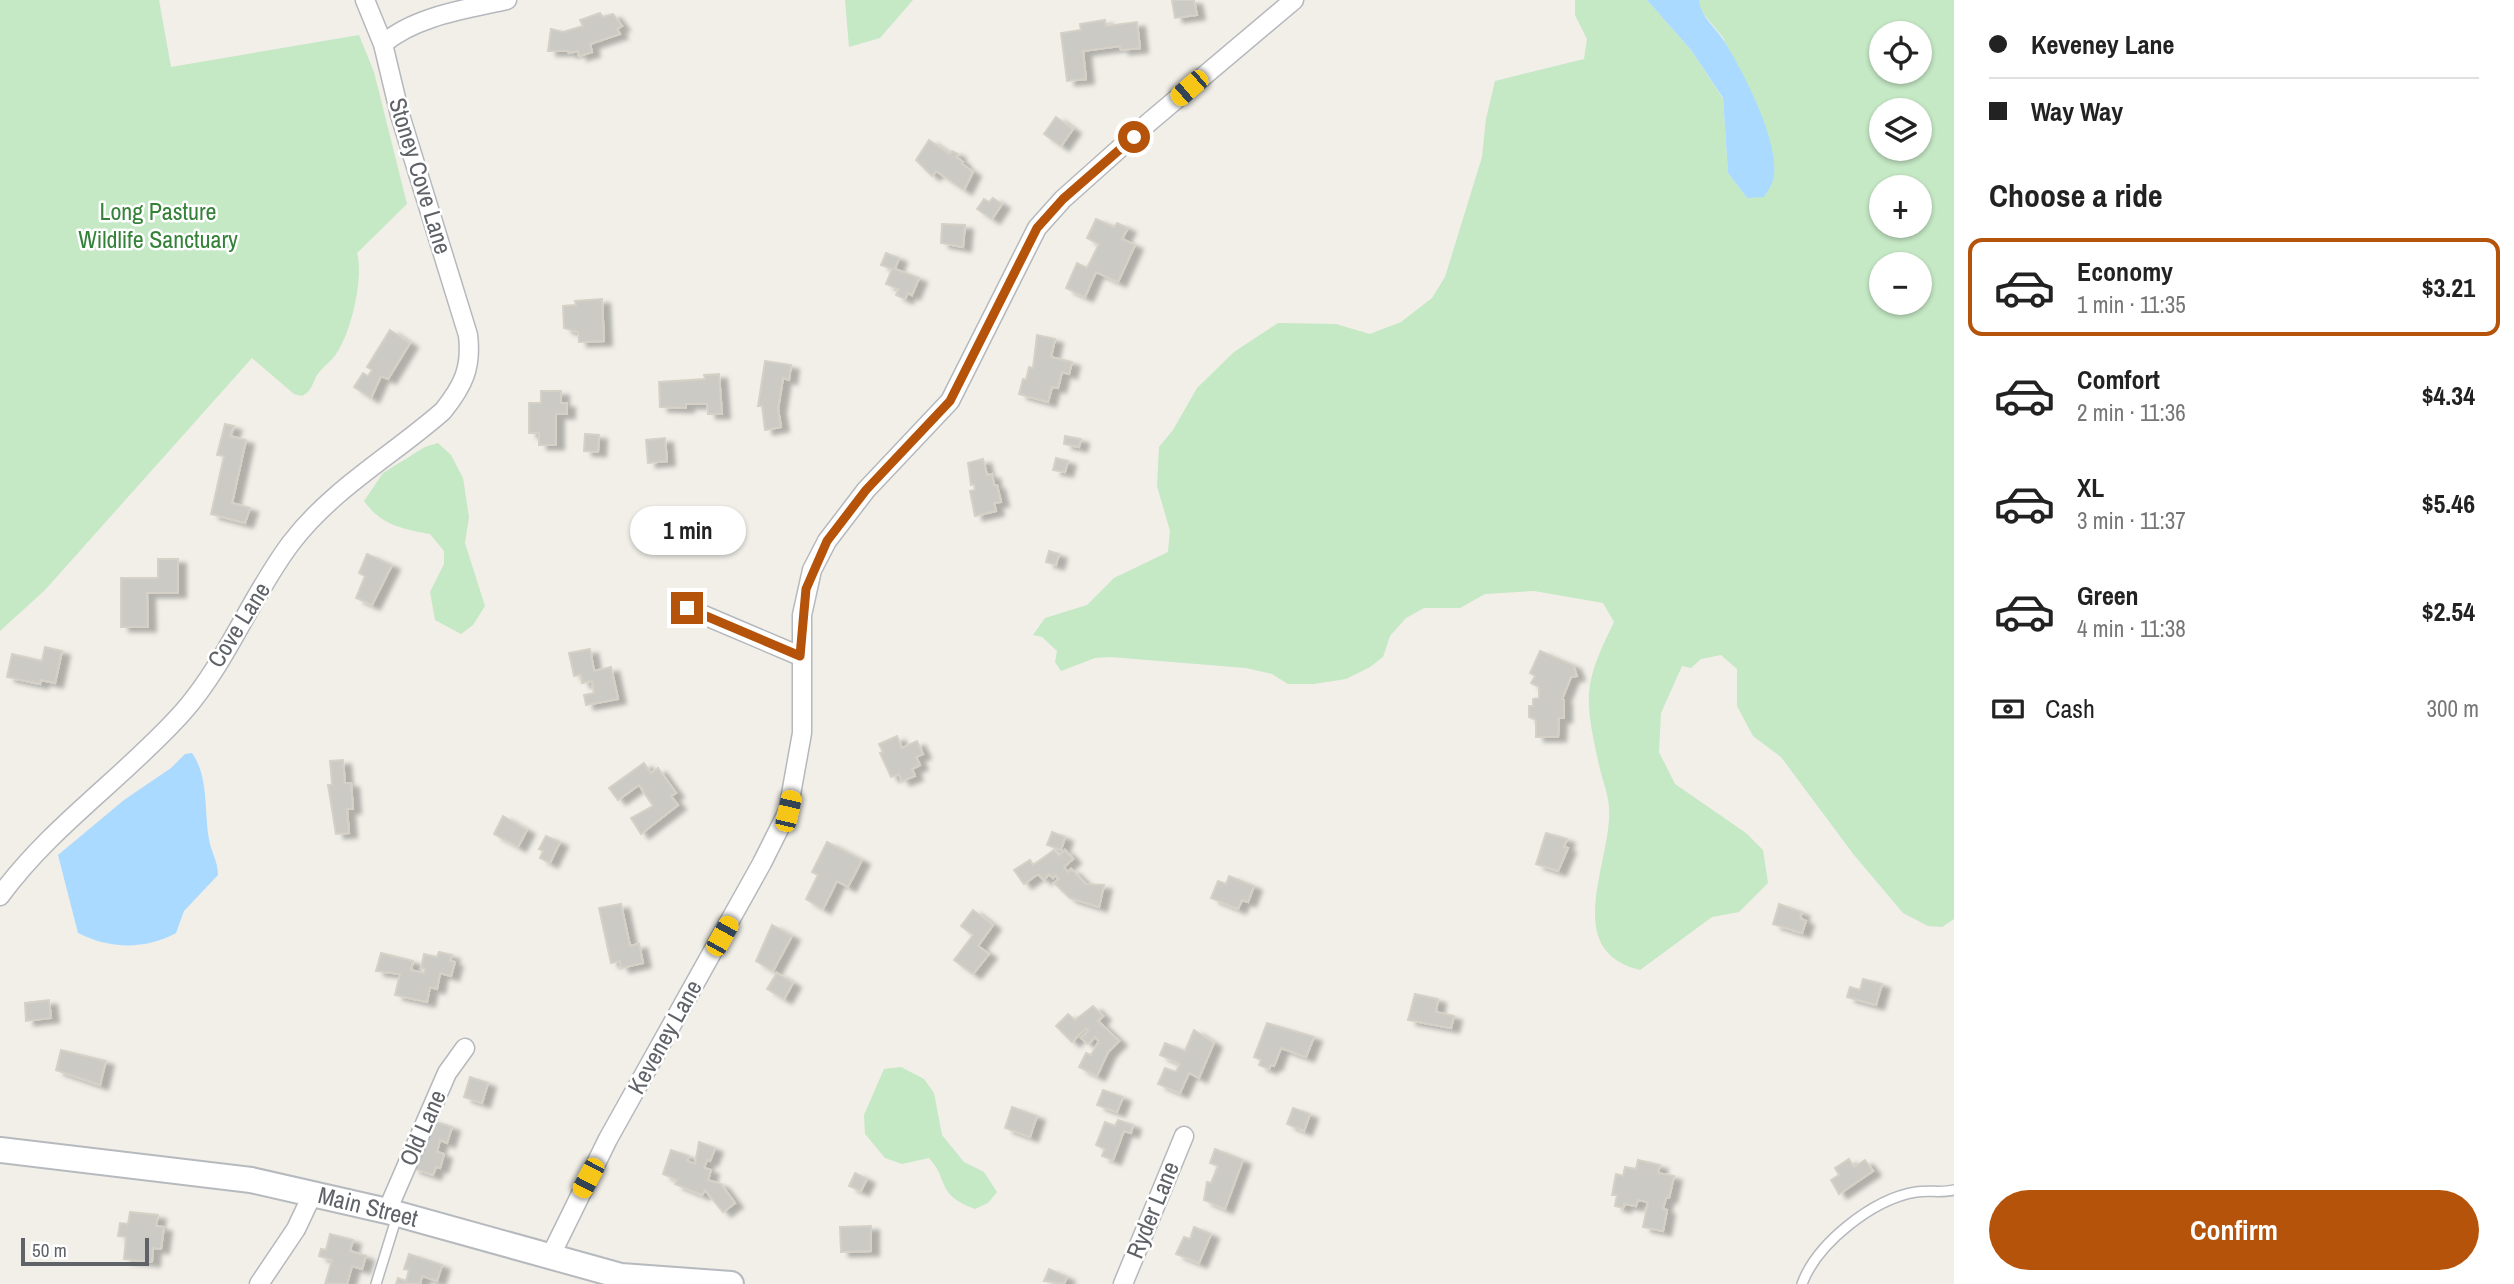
<!DOCTYPE html>
<html lang="en">
<head>
<meta charset="utf-8">
<style>
	:root { --surface:#fff; --page:#f6f6f6; --text:#222; --muted:#767676; --line:#e0e0e0; --accent:#b45309 }
	body { margin:0; font-family:"Archivo Narrow",sans-serif; background:var(--page); color:var(--text); height:100vh; display:flex; flex-direction:column; font-size:26px; white-space:nowrap }
	* { box-sizing:border-box; margin:0 }
	p { font-size:23px; color:var(--muted) }
	.icon { flex:none; width:38px; height:38px; fill:none; stroke:currentColor; stroke-width:2; stroke-linecap:round; stroke-linejoin:round }
	.map { position:relative; flex:1; overflow:hidden }
	.sheet { display:flex; flex-direction:column; background:var(--surface); width:560px }
	.sheet>* { flex:none }
	.banner { display:grid; align-content:center; height:154px; padding:0 35px; background:var(--surface) }
	.buttons { position:absolute; left:1869px; top:21px; display:grid; gap:14px }
	.buttons a { display:grid; place-items:center; width:63px; height:63px; border-radius:50%; background:var(--surface); box-shadow:0 2px 5px #0004; font-size:35px }
	.scale { position:absolute; left:21px; bottom:18px; width:128px; box-sizing:border-box; padding-left:7px; border:4px solid #5f6368; border-top:0; font-size:19px; line-height:24px; white-space:nowrap; color:#5f6368; -webkit-text-stroke:5px #fff; paint-order:stroke }
	.end { position:absolute; width:32px; height:32px; margin:-16px; border:9px solid #b45309; background:#fff; box-shadow:0 0 0 4px #fff }
	.from { border-radius:50% }
	.bubble { position:absolute; height:49px; border-radius:24px; background:var(--surface); box-shadow:0 2px 5px #0004; font-size:23px; font-weight:700; line-height:49px; text-align:center }
	.car { position:absolute; width:21px; height:42px; margin:-21px -10px; border-radius:9px; box-shadow:0 0 5px 2px #0007; background:linear-gradient(#f5c518 24%,#345 0 40%,#f5c518 0 76%,#345 0 86%,#f5c518 0) }
	.banner b { display:flex; align-items:center; gap:24px; height:66px; font-size:26px }
	.banner b+b { border-top:2px solid var(--line) }
	.banner i { width:18px; height:18px; background:var(--text) }
	ul { padding:0; list-style:none }
	li { display:flex; align-items:center; gap:21px; height:98px; margin:0 14px 10px; padding:0 21px; border:4px solid transparent; border-radius:14px }
	li div { flex:1 }
	li b { display:block; font-size:26px }
	li em { font-style:normal; font-weight:700 }
	li.current { border-color:var(--accent) }
	li>.icon { width:63px; height:63px; stroke-width:1.5 }
	h2 { padding:0 35px; font-size:32px; line-height:84px }
	.pay { display:flex; align-items:center; gap:18px; height:77px; padding:0 35px; font-size:26px }
	.pay p { margin-inline-start:auto }
	.primary-button { display:flex; gap:14px; margin-top:auto; padding:14px 35px }
	.primary-button a { flex:1; height:80px; border-radius:42px; background:var(--accent); color:#fff; font-size:28px; font-weight:700; line-height:80px; text-align:center }
	main { display:flex; flex:1; min-height:0 }
	.map>svg:first-child { display:block }
	.green { fill:#c5e8c5; fill-rule:evenodd }
	.water { fill:#aadaff }
	.building { fill:#cccac5; stroke:#d6d1c6; stroke-width:2; filter:url(#shadow) }
	.lines { fill:none; stroke-linecap:round; stroke-linejoin:round }
	.service-casing { stroke:#b5b8bc; stroke-width:12 }
	.minor-casing { stroke:#b5b8bc; stroke-width:21 }
	.secondary-casing { stroke:#b6babf; stroke-width:28 }
	.service { stroke:#fff; stroke-width:9 }
	.minor { stroke:#fff; stroke-width:18 }
	.secondary { stroke:#fff; stroke-width:24 }
	.route { stroke:#b45309; stroke-width:9 }
	.labels { text-anchor:middle; stroke-width:5; stroke-linejoin:round; paint-order:stroke }
	.street-label { font-size:24px; fill:#5f6368; stroke:#fff }
	.park-label { font-size:24px; fill:#348238; stroke:#fff }
</style>
</head>
<body>
<main>
<div class="map">
<svg width="1954" height="1284" viewBox="0 0 1954 1284">
	<defs>
		<filter id="shadow"><feDropShadow dx="8" dy="4.5" stdDeviation="2" flood-color="#0004"/></filter>
	</defs>
	<rect width="100%" height="100%" fill="#f1efe8"/>
	<path class="green" d="M0,0H159L171,67L359,35L374,72L407,204L357,253C364,278 351,333 336,354C331,362 322,367 317,375C312,384 312,391 302,396L294,394L252,358L45,590L0,631Z
		M845,0H913L880,38L849,47Z
		M1575,0H1647L1691,50L1723,99L1728,173L1747,198L1724,39L1699,8V0H1954V919L1942,927L1928,926L1903,913L1854,855L1781,757L1753,736L1737,706V669L1721,655L1701,659L1691,668L1682,666L1661,713L1659,752L1675,784L1746,833L1763,850L1768,883L1739,912L1712,917L1640,970C1559,950 1613,861 1609,807C1608,793 1602,779 1599,765C1584,697 1583,685 1614,622L1603,603L1534,591L1485,594L1460,608H1424L1406,618L1390,636L1383,657L1370,667L1346,679L1314,684H1288L1272,674L1246,668L1110,657L1095,658L1061,671L1055,662L1057,651L1042,637L1033,635L1045,618L1087,605L1114,578L1168,552L1170,531L1157,486L1159,447L1173,430L1197,388L1234,352L1278,323L1336,324L1370,334L1401,322L1432,298L1445,277L1482,157L1486,119L1495,81L1584,59L1587,39L1575,15ZM1881,33H1920V72H1881ZM1881,110H1920V149H1881ZM1881,187H1920V226H1881ZM1881,264H1920V303H1881Z
		M438,443L451,455L463,478L469,517L465,543L485,606L473,625L461,634L435,620L430,592L444,564V551L430,534C402,529 381,525 364,501L383,473L425,447Z
		M901,1067L924,1079L934,1093L942,1135L964,1162L984,1172L997,1192L988,1203L975,1209C935,1194 950,1181 929,1158L902,1164L885,1158L865,1134L864,1115L884,1069Z"/>
	<path class="water" d="M1647,0H1699C1700,16 1716,28 1724,41C1742,69 1785,151 1772,183C1770,188 1766,193 1764,197L1747,198L1728,173L1723,98L1691,50Z
		M192,753C209,777 204,811 209,839C211,852 218,861 218,875L184,911L176,933C145,950 109,949 78,933L58,855L124,800L171,768L185,754Z"/>
	<path class="building" d="M1172,0H1194L1197,15L1175,18Z
		M600,13L603,17L613,14L622,26L617,29L620,34L590,44L592,52L579,56L578,51L569,53L568,51H548L551,29L563,32L583,26L580,20Z
		M1105,20L1106,26L1137,22L1140,48L1121,50L1120,46L1083,51L1086,79L1067,81L1061,33L1081,30L1080,24Z
		M1056,117L1073,129L1061,146L1044,134Z
		M929,140L950,154L952,151L958,154L956,157L963,162L962,164L973,172L964,190L936,171L932,176L916,160Z
		M993,198L1002,204L992,219L977,209L984,199L989,202Z
		M1096,219L1114,227L1117,223L1128,228L1122,239L1135,245L1118,282L1096,272L1085,297L1066,288L1077,263L1087,268L1099,244L1087,238Z
		M942,224L965,225L963,247L941,243Z
		M886,253L899,258L895,269L919,278L912,295L908,293L905,299L896,295L899,289L886,284L892,269L881,265Z
		M602,299L604,341L579,342L578,332L564,328L563,306L576,305L575,301Z
		M390,330L410,343L388,379L381,376L371,398L354,387L363,373L368,376L372,370L367,367Z
		M1037,335L1055,339L1051,357L1072,362L1069,374L1062,372L1058,388L1052,387L1048,402L1019,394L1023,379L1026,380L1029,367L1033,368Z
		M765,361L791,365L789,380L783,378L778,409L781,427L765,430L762,406H758Z
		M719,374L722,414H708L707,404H686V408L660,407L659,382L705,379L704,375Z
		M541,391H561V403H567V414H556V445H539V433H529V403H541Z
		M225,424L234,426L230,436L246,440L232,503L250,508L245,523L211,514L224,456L217,455Z
		M585,434L599,435L598,452L584,451Z
		M1065,436L1081,439L1079,447L1064,444Z
		M665,438L667,461L648,463L646,440Z
		M1056,458L1068,461L1065,472L1053,470Z
		M983,459L987,475L992,474L994,485H997L1001,502L994,503L996,511L975,516L970,491L975,490L974,484L971,485L968,463Z
		M1049,551L1059,554L1056,565L1046,562Z
		M367,554L392,565L372,605L356,598L365,576L359,573Z
		M158,559H178V593H147L148,627H121V578H158Z
		M45,647L62,651L55,683L41,680L40,684L7,677L12,654L42,661Z
		M590,649L594,671L611,667L618,699L586,705L584,695L594,693L592,681L582,683L581,675L574,676L569,653Z
		M1540,651L1573,665L1577,676L1571,677L1562,699L1564,700V718H1559L1558,737H1536V720L1529,717V706H1533V699L1539,698V687L1531,683L1535,676L1530,673Z
		M897,736L902,748L917,741L923,754L916,757L920,765L912,769L915,776L902,781L899,774L891,777L880,753L883,752L879,744Z
		M343,760L345,783H351L353,809H347L349,833L336,834L328,785H332L330,761Z
		M644,763L651,773L658,768L676,793L671,796L678,805L641,834L631,818L653,806L639,785L618,800L609,788Z
		M503,816L527,830L518,847L494,834Z
		M1052,832L1065,837L1061,850L1047,845Z
		M1546,833L1567,839L1564,847L1568,848L1558,871L1536,864Z
		M546,836L560,842L550,863L540,858L543,851L539,849Z
		M827,842L862,860L848,887L837,881L823,909L806,899L818,875L812,872Z
		M1054,850L1059,856L1065,850L1073,859L1064,867L1068,872L1071,869L1086,884L1104,885L1099,907L1070,898L1054,883L1059,879L1055,875L1053,878L1049,874L1044,880L1038,874L1024,884L1014,870L1030,860L1033,865Z
		M1229,876L1254,886L1248,902L1242,900L1238,909L1211,898L1218,881L1226,884Z
		M621,904L630,946L639,944L643,963L621,968L620,961L611,963L599,908Z
		M1779,904L1802,912L1800,918L1806,921L1802,933L1773,924Z
		M973,910L993,925L978,946L989,954L973,974L954,960L973,935L961,926Z
		M772,925L792,936L773,971L756,961Z
		M439,952L452,955L450,961L455,962L451,976L440,973L437,989L430,987L427,1002L395,995L400,974L376,971L381,953L413,961L411,970L424,973L425,969L421,968L424,954L437,957Z
		M777,973L793,983L784,999L767,989Z
		M1863,979L1882,984L1876,1005L1847,997L1850,987L1860,990Z
		M1415,994L1438,999L1436,1012L1454,1016L1451,1028L1408,1020Z
		M49,1000L51,1018L26,1021L25,1003Z
		M1093,1006L1103,1016L1098,1021L1119,1041L1108,1052L1097,1076L1079,1067L1086,1053L1091,1055L1099,1041L1095,1037L1088,1044L1081,1038L1088,1031L1086,1028L1072,1042L1056,1026L1068,1014L1075,1020Z
		M1267,1023L1314,1037L1306,1057L1281,1048L1274,1066L1271,1065L1269,1069L1259,1065L1261,1060L1254,1057Z
		M1194,1030L1214,1043L1199,1078L1189,1073L1180,1093L1158,1084L1165,1068L1176,1072L1180,1064L1160,1055L1165,1043L1185,1051Z
		M61,1050L106,1061L100,1085L56,1070Z
		M470,1077L488,1083L482,1103L464,1097Z
		M1103,1090L1123,1097L1117,1112L1097,1105Z
		M1012,1107L1037,1116L1030,1137L1005,1128Z
		M1293,1108L1310,1114L1304,1131L1287,1124Z
		M427,1119L452,1127L447,1143L440,1140L437,1152L444,1154L440,1168L436,1167L433,1175L412,1168Z
		M1118,1120L1133,1125L1131,1133L1124,1131L1113,1160L1102,1156L1105,1149L1096,1145L1105,1122L1115,1126Z
		M699,1142L715,1148L710,1161L707,1160L704,1168L711,1170L708,1180L721,1184L735,1203L723,1212L705,1190L702,1195L675,1184L677,1180L663,1174L671,1150L689,1156L687,1161L695,1164Z
		M1215,1149L1243,1160L1225,1209L1204,1200L1207,1182L1211,1183L1218,1166L1210,1163Z
		M1849,1159L1854,1167L1865,1160L1873,1171L1839,1194L1831,1180L1839,1175L1835,1168Z
		M1638,1160L1660,1165L1658,1173L1674,1176L1669,1198H1666L1663,1209L1667,1210L1663,1231L1643,1227L1648,1202L1638,1200L1636,1206L1624,1204L1623,1208L1615,1206L1617,1195H1612L1616,1174L1623,1176L1625,1167L1636,1169Z
		M855,1173L867,1179L861,1191L849,1186Z
		M130,1212L158,1215L156,1226L164,1227L161,1249L153,1248L152,1262L124,1259L126,1237L118,1236L120,1223L128,1224Z
		M871,1226V1251L841,1252L840,1227Z
		M1194,1227L1211,1234L1199,1263L1176,1254L1184,1237L1190,1239Z
		M330,1234L353,1240L350,1251L366,1256L362,1269L352,1266L347,1284H325L332,1260L319,1256L321,1249L326,1250Z
		M409,1254L442,1265L437,1281L422,1276L420,1284H396L398,1278L406,1281L409,1270L404,1269Z
		M1049,1269L1067,1277L1064,1284L1044,1281Z"/>
	<g class="lines">
		<g class="service-casing">
			<path id="service" d="M376,1284L397,1216
				M1802,1284C1817,1243 1873,1199 1916,1192C1929,1190 1941,1193 1954,1190"/>
		</g>
		<g class="minor-casing">
			<path id="minor" d="M383,44C415,16 467,9 507,0
				M687,608L800,656
				M0,896C52,825 125,777 183,712C227,662 251,596 291,543C332,489 393,455 443,411C463,386 472,368 468,335L400,115L383,44L365,0
				M387,1211L447,1073L465,1048
				M550,1257L608,1139L762,863L788,811L802,733V615L812,570L827,541L866,490L950,401L1037,228L1063,199L1147,124L1294,0
				M259,1284L296,1229L313,1193
				M1123,1284L1184,1136"/>
		</g>
		<g class="secondary-casing">
			<path id="secondary" d="M0,1150L251,1180L387,1211L621,1276L731,1284"/>
		</g>
		<use href="#service" class="service"/>
		<use href="#minor" class="minor"/>
		<use href="#secondary" class="secondary"/>
	</g>
	<g class="lines">
		<path class="route" d="M687,608L800,656L806,589L827,541L866,490L950,401L1037,228L1063,199L1134,137"/>
	</g>
	<g class="labels">
		<g class="street-label">
			<text transform="translate(420 176) rotate(73)" y="8">Stoney Cove Lane</text>
			<text transform="translate(239 625) rotate(-58)" y="8">Cove Lane</text>
			<text transform="translate(665 1037) rotate(-61)" y="8">Keveney Lane</text>
			<text transform="translate(423 1128) rotate(-66)" y="8">Old Lane</text>
			<text transform="translate(368 1207) rotate(14)" y="8">Main Street</text>
			<text transform="translate(1153 1210) rotate(-68)" y="8">Ryder Lane</text>
		</g>
		<g class="park-label">
			<text x="158" y="220">Long Pasture<tspan x="158" dy="28">Wildlife Sanctuary</tspan></text>
		</g>
	</g>
</svg>
<div class="buttons">
<a><svg class="icon" aria-label="locate" viewBox="0 0 24 24"><circle cx="12" cy="12" r="6"/><path d="M12 2v4M12 18v4M2 12h4M18 12h4"/></svg></a>
<a><svg class="icon" aria-label="layers" viewBox="0 0 24 24"><path d="M12 4l9 5-9 5-9-5zM3 14l9 5 9-5"/></svg></a>
<a>+</a>
<a>−</a>
</div>
<div class="scale">50 m</div>
<i class="end from" style="left:1134px;top:137px"></i>
<i class="end" style="left:687px;top:608px"></i>
<div class="bubble" style="left:630px;top:506px;width:116px">1 min</div>
<i class="car" style="left:1189px;top:88px;rotate:229deg"></i>
<i class="car" style="left:788px;top:811px;rotate:13deg"></i>
<i class="car" style="left:722px;top:936px;rotate:29deg"></i>
<i class="car" style="left:588px;top:1178px;rotate:208deg"></i>
</div>
<section class="sheet">
<div class="banner">
<b><i class="from"></i>Keveney Lane</b>
<b><i></i>Way Way</b>
</div>
<h2>Choose a ride</h2>
<ul>
<li class="current"><svg class="icon" aria-label="car" viewBox="0 0 24 24"><path d="M5 17H2v-5l4-1 3-4h7l3 4 3 1v5h-3M9 17h6M6 11h13"/><circle cx="7" cy="17" r="2"/><circle cx="17" cy="17" r="2"/></svg><div><b>Economy</b><p>1 min · 11:35</p></div><em>$3.21</em></li>
<li><svg class="icon" aria-label="car" viewBox="0 0 24 24"><path d="M5 17H2v-5l4-1 3-4h7l3 4 3 1v5h-3M9 17h6M6 11h13"/><circle cx="7" cy="17" r="2"/><circle cx="17" cy="17" r="2"/></svg><div><b>Comfort</b><p>2 min · 11:36</p></div><em>$4.34</em></li>
<li><svg class="icon" aria-label="car" viewBox="0 0 24 24"><path d="M5 17H2v-5l4-1 3-4h7l3 4 3 1v5h-3M9 17h6M6 11h13"/><circle cx="7" cy="17" r="2"/><circle cx="17" cy="17" r="2"/></svg><div><b>XL</b><p>3 min · 11:37</p></div><em>$5.46</em></li>
<li><svg class="icon" aria-label="car" viewBox="0 0 24 24"><path d="M5 17H2v-5l4-1 3-4h7l3 4 3 1v5h-3M9 17h6M6 11h13"/><circle cx="7" cy="17" r="2"/><circle cx="17" cy="17" r="2"/></svg><div><b>Green</b><p>4 min · 11:38</p></div><em>$2.54</em></li>
</ul>
<div class="pay"><svg class="icon" aria-label="cash" viewBox="0 0 24 24"><path d="M3 7h18v10H3z"/><circle cx="12" cy="12" r="2"/></svg>Cash<p>300 m</p></div>
<div class="primary-button"><a>Confirm</a></div>
</section>
</main>
</body>
</html>
